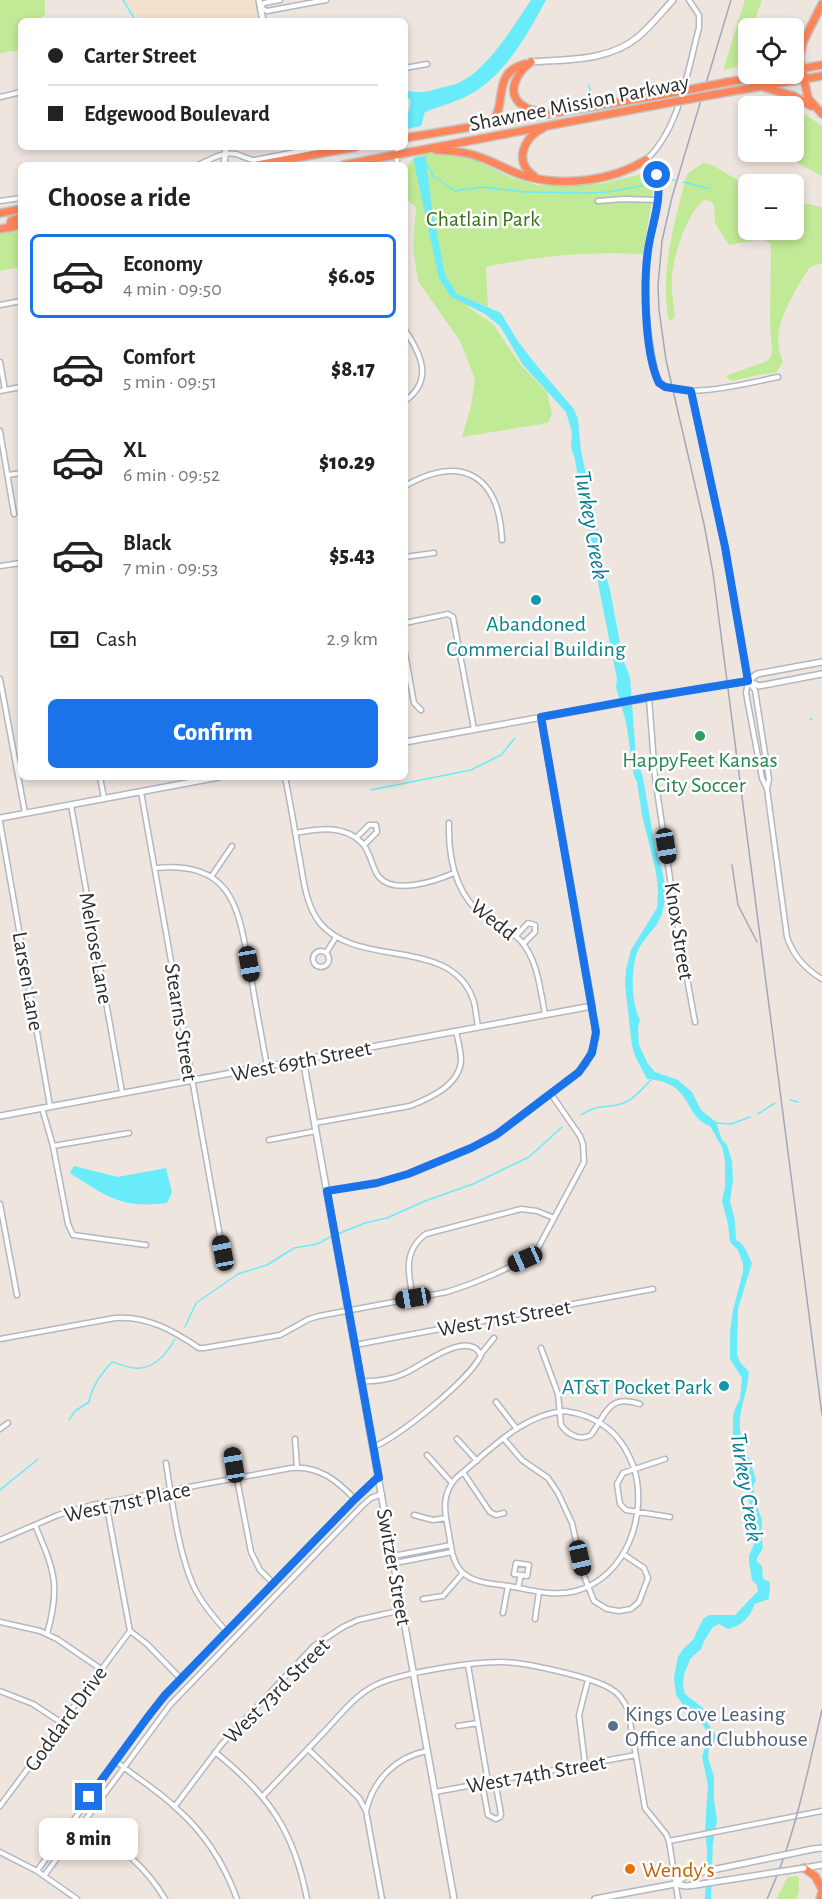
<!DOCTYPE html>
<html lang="en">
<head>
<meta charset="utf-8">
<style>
	:root { --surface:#fff; --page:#f2f2f2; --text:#222; --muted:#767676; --line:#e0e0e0; --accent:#1a73e8 }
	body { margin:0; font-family:"Alegreya Sans",sans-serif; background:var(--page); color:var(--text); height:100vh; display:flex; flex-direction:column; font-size:22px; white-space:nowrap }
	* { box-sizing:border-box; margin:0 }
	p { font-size:20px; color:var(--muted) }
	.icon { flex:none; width:33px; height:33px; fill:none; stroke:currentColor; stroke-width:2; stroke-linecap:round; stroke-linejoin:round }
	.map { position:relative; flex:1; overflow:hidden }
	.details { position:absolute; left:18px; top:162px; width:390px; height:618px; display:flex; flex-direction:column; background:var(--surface); border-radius:9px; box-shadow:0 3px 9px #0003 }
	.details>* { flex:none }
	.hud { position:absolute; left:18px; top:18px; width:390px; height:132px; border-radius:9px; box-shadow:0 3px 9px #0003; display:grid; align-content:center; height:132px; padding:0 30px; background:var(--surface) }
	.fabs { position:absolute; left:738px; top:18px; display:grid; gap:12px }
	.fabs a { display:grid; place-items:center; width:66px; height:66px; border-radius:9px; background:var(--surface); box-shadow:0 3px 9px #0003; font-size:30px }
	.end { position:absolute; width:27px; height:27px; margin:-14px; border:8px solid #1a73e8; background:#fff; box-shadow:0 0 0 3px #fff }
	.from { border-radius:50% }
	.bubble { position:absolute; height:42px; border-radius:9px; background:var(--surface); box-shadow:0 3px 9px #0003; font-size:20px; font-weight:800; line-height:42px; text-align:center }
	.car { position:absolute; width:18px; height:36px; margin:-18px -9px; border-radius:8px; box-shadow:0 0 4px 2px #0007; background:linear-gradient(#222 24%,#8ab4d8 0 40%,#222 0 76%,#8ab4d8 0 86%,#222 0) }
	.hud b { display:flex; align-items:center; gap:21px; height:57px; font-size:22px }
	.hud b+b { border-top:2px solid var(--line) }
	.hud i { width:15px; height:15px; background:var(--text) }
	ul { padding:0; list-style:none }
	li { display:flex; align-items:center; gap:18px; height:84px; margin:0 12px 9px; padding:0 18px; border:3px solid transparent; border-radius:9px }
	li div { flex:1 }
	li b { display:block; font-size:22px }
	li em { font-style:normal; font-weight:800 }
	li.current { border-color:var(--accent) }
	li>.icon { width:54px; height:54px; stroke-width:1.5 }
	h2 { padding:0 30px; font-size:27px; line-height:72px }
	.pay { display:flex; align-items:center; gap:15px; height:66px; padding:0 30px; font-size:22px }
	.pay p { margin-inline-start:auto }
	.action { display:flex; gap:12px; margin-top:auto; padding:12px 30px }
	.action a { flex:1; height:69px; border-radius:9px; background:var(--accent); color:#fff; font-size:24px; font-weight:800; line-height:69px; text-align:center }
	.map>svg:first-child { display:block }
	.education { fill:#f2e0cd }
	.green { fill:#c1ea97 }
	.water { fill:#6aebf9 }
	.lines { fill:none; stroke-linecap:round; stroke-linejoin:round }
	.stream { stroke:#6aebf9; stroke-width:1.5 }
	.street-casing { stroke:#b3b7c1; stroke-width:7 }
	.secondary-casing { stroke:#b3b7c1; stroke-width:8 }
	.highway-casing { stroke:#c4c4c4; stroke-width:10 }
	.street { stroke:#fff; stroke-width:4 }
	.secondary { stroke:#fff; stroke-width:5 }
	.highway { stroke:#ff855a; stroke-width:7 }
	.rail { stroke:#a0a8b9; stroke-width:1.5 }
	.secondary-bridge-casing { stroke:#b3b7c1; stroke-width:8; stroke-linecap:butt }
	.highway-bridge-casing { stroke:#c4c4c4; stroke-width:10; stroke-linecap:butt }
	.secondary-bridge { stroke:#fff; stroke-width:5 }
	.highway-bridge { stroke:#ff855a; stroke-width:7 }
	.route { stroke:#1a73e8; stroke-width:8 }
	.culture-dot { fill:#0f9aa8; stroke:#fff; stroke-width:2 }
	.leisure-dot { fill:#2e9e5b; stroke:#fff; stroke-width:2 }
	.service-dot { fill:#5c6f8a; stroke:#fff; stroke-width:2 }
	.food-dot { fill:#e8710a; stroke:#fff; stroke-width:2 }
	.labels { text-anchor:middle; stroke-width:5; stroke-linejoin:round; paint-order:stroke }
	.street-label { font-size:22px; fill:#2d2d2d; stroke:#fff }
	.park-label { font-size:22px; fill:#387215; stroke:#fff }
	.culture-label { font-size:22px; fill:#0d838f; stroke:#fff }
	.leisure-label { font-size:22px; fill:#27864d; stroke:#fff }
	.service-label { font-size:22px; fill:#4e5e75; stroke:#fff; text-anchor:start }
	.food-label { font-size:22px; fill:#c56008; stroke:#fff; text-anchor:start }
	.water-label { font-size:24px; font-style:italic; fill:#047b95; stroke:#fff }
</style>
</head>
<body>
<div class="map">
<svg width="822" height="1899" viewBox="0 0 822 1899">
	<rect width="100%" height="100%" fill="#efe5df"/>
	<path class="education" d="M124,0H255L259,21H140Z"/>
	<path class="green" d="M0,0H45V15L36,21H21V50L0,53Z
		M745,0H762L752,28H748V37L737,67L723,70Z
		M745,101H755L762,106H748V138L745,136L746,131L742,121V105Z
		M802,114L806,115L822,126V176L792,160L786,152H794V121Z
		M445,153L469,157L512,178L538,185L601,184L645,173L652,178L653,193L643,254C591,251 537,256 486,267L488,307L474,301L468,307L493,324L520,364L547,392L552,414L548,423L462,437L471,406L475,379L460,341L418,281L413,248L416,207C412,204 408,201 406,197C400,183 405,160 420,155C427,152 437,154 445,153Z
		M703,163L712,165L746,185L748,190V230H794V201L822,207V263L810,267L805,274C790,301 769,330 783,362L776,373L763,374L732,381L725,376L765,362L770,358L772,351L770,323L771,244L762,239L729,245L715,223L714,205L710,201L704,200C687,214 677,247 673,268C670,283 673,300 675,315L672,320L669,321C659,272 675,221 687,174Z
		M21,229V267L0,271V233Z
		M797,1876L799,1878V1892L796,1899H776L788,1877Z"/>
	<path class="water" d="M531,0H546C529,32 508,70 476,91C462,100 441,106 425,112L421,126L407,129C405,117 412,107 410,99L405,97V90C419,94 426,92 440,88C447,86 456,85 462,81C487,69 516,23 531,0Z
		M426,156L431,202L445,275L457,294L501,313L517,340L537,366L574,409L578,419L581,451L598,530V544L610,590L623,659L630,677L636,756L643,778L656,852C665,872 670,904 657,924C649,935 637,946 635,960C631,978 632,1003 640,1020L638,1028L639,1045L648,1064L655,1072L678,1080L692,1092L701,1110L716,1122L722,1140L727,1145L732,1161L733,1180L730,1201L735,1221L736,1240C746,1245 747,1254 752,1263L738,1309L737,1355L740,1362L749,1372C748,1389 741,1405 740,1419C739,1429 741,1438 743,1447L746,1449L756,1480L753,1486L756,1504L762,1520L761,1534L763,1548L757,1558V1562L762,1566L763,1579L770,1582L769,1599L755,1604C749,1618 743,1625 728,1629L719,1624L713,1627L704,1641L701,1649L690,1659L684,1675L683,1686L685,1694L703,1708L704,1718L716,1735L714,1743L709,1747L708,1757L714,1777V1799L717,1821L713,1842L711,1899H705L707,1850L705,1830L708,1785L702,1757L709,1734L701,1722L691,1716L676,1695L674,1677L678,1657L683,1649L693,1640L703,1619L709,1615H735L758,1591L757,1585L752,1580L749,1563V1556L754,1544L755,1529L748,1496V1478L742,1461L735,1451L733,1442V1417L735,1409L740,1399L742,1378L730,1359V1333L733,1310L743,1272V1264L738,1250L730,1242L728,1224L722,1201L725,1187V1160L722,1147L710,1126C683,1117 694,1082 647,1079L635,1056L632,1046L625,984L626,970L631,950L657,908L658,890L656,872L642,815L637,782L634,776L626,722L616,687L617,679L590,542C590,531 588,511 582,501L575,459L571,447L572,432L566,412L523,365L500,326L485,314L450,296L439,278L413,158Z
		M74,1166L118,1177L166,1168L172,1192L167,1203C121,1209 106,1196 70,1173Z"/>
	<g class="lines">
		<path class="stream" d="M123,0L136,21
			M589,85L592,100
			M427,167H429L433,176L455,191L481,187L526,192L590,193L609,192L651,184
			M664,181L675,180
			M683,182L710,189
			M19,247L21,242
			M810,719H812
			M371,790L471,770L501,755L515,738
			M790,1100L798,1102
			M758,1114L775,1103
			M581,1115C596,1105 602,1108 617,1105C633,1102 641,1089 652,1079
			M716,1123L731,1124L750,1117
			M185,1327L196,1303L238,1274L267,1265L294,1248L317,1244L330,1237L365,1223L387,1218L425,1201L473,1184L529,1157L562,1127
			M69,1420L75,1411L89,1402C92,1386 101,1374 112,1362C120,1364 128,1368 135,1368C154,1370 167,1353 175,1339
			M0,1490L38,1459"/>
		<g class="street-casing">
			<path id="street" d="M689,0L699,15V28C687,72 680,128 646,160C654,169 658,177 659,189C660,210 648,239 646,262C643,301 648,339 656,377C670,405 752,382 778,377
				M260,8L264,3L280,0
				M261,8L267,11L326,0
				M405,68L427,64
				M0,97L21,92
				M397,147V165
				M198,165C210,160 223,151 236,154C243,156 248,160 255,160L321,147
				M0,201L21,198
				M598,201L623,199L659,200
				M0,305L21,301
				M405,330C421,354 434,380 405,401
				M0,362L5,390
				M0,391L21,387
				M691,391L725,547L748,681L746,693L762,778L767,789
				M0,431L14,514
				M8,475L21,473
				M405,486C462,454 499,475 502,540
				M405,557L434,553
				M0,566L21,563
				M405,623L448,614L453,617L474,729
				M405,653L414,703L421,710
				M0,679L25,813
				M748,682L755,690L769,779L767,789L787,937C793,955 805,969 822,979
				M649,698L655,777L675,912L695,1022
				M100,777L104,798
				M285,777C290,801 294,825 298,849C303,873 304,903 320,923C358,969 450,936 473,999C476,1008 476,1017 478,1026
				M141,792L223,1253
				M71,805L122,1092
				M0,822L50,1106
				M449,823C448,859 456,896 486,918C497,926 512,931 521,941C538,961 540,989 545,1014
				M295,833C318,829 344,824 362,843C371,852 371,867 379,877C394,895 436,881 454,873
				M356,838L369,825H376L377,832L364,845
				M155,868C234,861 238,908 250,970C255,1002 261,1034 267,1066
				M211,877L232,846
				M516,936L528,923L535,925V932L523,944
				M313 959a8 8 0 1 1 16 0a8 8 0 1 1-16 0Z
				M326,953L336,937
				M42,1108L53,1146L68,1224L73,1235L146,1245
				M315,1123L410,1106C430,1098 460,1085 461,1060C461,1051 458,1041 456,1031
				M269,1140L316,1131
				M53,1146L129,1133
				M327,1191L377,1183L408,1174L471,1148L506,1128L574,1076L586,1064L596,1038L592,1006
				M0,1204L17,1295
				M413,1298C408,1274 403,1250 426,1234L521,1209L537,1211L554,1218
				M0,1339L115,1318C146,1315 174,1331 199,1348H204L280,1335L309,1319L319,1316L447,1292C473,1284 516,1267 537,1250L584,1162L583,1144L580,1136L551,1094
				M355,1345L653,1289
				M541,1348L558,1394L561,1425C568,1435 580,1441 591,1435C607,1413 608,1394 640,1404
				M481,1354L494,1338
				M362,1381C374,1382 392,1379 403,1374C421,1367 467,1328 481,1355C471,1378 397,1439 373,1447
				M496,1402L517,1429
				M565,1411C600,1416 622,1434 634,1468C648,1514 627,1577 576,1591C554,1597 531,1590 509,1586C493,1584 473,1583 462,1572C451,1561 451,1543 448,1529C444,1509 442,1494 456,1478C488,1452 522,1414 565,1411Z
				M0,1429L8,1423
				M295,1439L297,1467
				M457,1439L477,1461
				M504,1439L522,1460L548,1478L558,1493L572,1523L584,1576L594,1601L607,1609L619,1611L631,1609L639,1602L648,1578L644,1568L623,1554
				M232,1453L251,1552L260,1570L274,1584
				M427,1455L452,1483
				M665,1459L623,1473L617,1484L620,1504L626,1510L670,1517
				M166,1463C172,1501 179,1558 196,1591C204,1606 215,1619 227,1632
				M463,1472L490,1512L496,1515L504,1513
				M106,1502L130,1631L147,1644L181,1679
				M414,1515L433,1520L446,1518
				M35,1525C54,1570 61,1585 47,1634
				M0,1540L58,1515L92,1505L291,1468C319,1465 337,1481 355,1499
				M393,1556L451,1545
				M395,1563L452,1552
				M518,1588L521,1575L527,1576L529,1565L516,1563L514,1574L521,1575
				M423,1599L443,1596L463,1573
				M503,1613L508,1586
				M535,1619L539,1592
				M0,1622L40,1631L57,1639L101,1669
				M468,1665L488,1782
				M0,1691L33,1704L62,1723
				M458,1726L478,1723
				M308,1749L359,1798L366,1811L382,1899
				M215,1752C269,1795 294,1831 307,1899
				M116,1761C135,1777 157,1790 175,1807C204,1832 224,1863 237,1899
				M585,1764L579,1715L588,1680
				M482,1783L488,1815L496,1819L500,1817L501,1814L495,1781
				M435,1792L636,1755
				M263,1796C284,1774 305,1752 326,1730C340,1715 354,1697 372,1687C395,1673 473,1662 501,1662C523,1662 593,1677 611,1689C619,1693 624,1701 628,1710L645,1808L666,1834L669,1841L678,1899
				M0,1806L130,1631
				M175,1806L221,1745L314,1646L343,1627L358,1620L402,1610
				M366,1811C373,1780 396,1757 427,1751
				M84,1821C115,1844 145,1864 165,1899
				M669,1841L822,1811
				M0,1852L37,1871L77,1899
				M37,1871L156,1706L355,1499L376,1479L379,1478
				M44,1876L170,1705L362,1506L371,1498L382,1494"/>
		</g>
		<g class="secondary-casing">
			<path id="secondary" d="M259,0L263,21
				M531,62C568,59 607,62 638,37C651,26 662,12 673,0
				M224,165L226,147
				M748,681L757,674L822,662
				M405,742L697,689L748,681L759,686L822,674
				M0,818L219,777
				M303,1059L454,1899
				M0,1116L592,1006L541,717
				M813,1849L822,1848
				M804,1868L822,1865
				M675,1884L685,1876L693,1874
				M595,1899L675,1884L686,1886L695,1885"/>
		</g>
		<g class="highway-casing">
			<path id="highway" d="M822,4L803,42L800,58L808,98L822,114
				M531,62C516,73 504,95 525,107C531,111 539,111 545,113
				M794,70L822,65
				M728,82L776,74
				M763,87L794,96L811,106
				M728,92L822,76
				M492,122C508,103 491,73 525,64
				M405,138L662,95
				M436,150C452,151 468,152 482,158C497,163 510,172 525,176C564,187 612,181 646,160
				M257,165L356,147
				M343,165L662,104
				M534,176C513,162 524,137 543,128
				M0,213L21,209
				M9,228L11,221L21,217
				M0,229L21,225
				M804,1868L815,1876L822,1889
				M820,1899L822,1892"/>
		</g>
		<use href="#street" class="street"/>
		<use href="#secondary" class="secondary"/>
		<use href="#highway" class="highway"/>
		<path class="rail" d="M731,0L672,197L662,241L658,286L659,310L666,360L704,524L713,573L822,1415
			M732,865L738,905L757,942
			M767,1899C795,1839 807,1773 822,1710"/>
		<g class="secondary-bridge-casing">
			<path id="secondary-bridge" d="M693,1874L813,1849
				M695,1885L804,1868"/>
		</g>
		<g class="highway-bridge-casing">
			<path id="highway-bridge" d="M662,95L728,82
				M662,104L728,92"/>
		</g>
		<use href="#secondary-bridge" class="secondary-bridge"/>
		<use href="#highway-bridge" class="highway-bridge"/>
	</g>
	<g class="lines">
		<path class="route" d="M89,1797L147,1718L165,1695L355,1499L376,1479L379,1478L327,1191L377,1183L408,1174L471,1148L496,1135L579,1072L592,1053L596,1032L541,717L649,697L748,681L725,547L691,391L665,387L659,383C644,352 643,279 649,244C653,221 662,199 657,175"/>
	</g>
	<g class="culture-dot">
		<circle cx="536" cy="600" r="6"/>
		<circle cx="724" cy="1386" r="6"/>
	</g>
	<circle class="leisure-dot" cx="700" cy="736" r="6"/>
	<circle class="service-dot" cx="613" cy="1726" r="6"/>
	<circle class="food-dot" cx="630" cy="1869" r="6"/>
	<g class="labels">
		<g class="street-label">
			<text transform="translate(579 102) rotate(-11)" y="8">Shawnee Mission Parkway</text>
			<text transform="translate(494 919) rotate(39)" y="8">Wedd</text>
			<text transform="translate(680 931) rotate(81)" y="8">Knox Street</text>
			<text transform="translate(97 948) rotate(80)" y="8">Melrose Lane</text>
			<text transform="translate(29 981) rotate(80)" y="8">Larsen Lane</text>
			<text transform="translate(182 1022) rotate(81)" y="8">Stearns Street</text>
			<text transform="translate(301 1060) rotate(-11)" y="8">West 69th Street</text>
			<text transform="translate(504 1317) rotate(-10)" y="8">West 71st Street</text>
			<text transform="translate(127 1501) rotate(-12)" y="8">West 71st Place</text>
			<text transform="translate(395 1567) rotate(80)" y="8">Switzer Street</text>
			<text transform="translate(276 1690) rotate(-45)" y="8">West 73rd Street</text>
			<text transform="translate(65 1718) rotate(-54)" y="8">Goddard Drive</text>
			<text transform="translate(536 1773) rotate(-10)" y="8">West 74th Street</text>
		</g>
		<g class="park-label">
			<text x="483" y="226">Chatlain Park</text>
		</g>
		<g class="culture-label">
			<text x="536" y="631">Abandoned<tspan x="536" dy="25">Commercial Building</tspan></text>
			<text x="712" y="1394" text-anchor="end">AT&amp;T Pocket Park</text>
		</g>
		<g class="leisure-label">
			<text x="700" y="767">HappyFeet Kansas<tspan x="700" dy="25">City Soccer</tspan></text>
		</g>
		<g class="service-label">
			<text x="625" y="1721">Kings Cove Leasing<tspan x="625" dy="25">Office and Clubhouse</tspan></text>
		</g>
		<g class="food-label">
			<text x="642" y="1877">Wendy's</text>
		</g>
		<g class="water-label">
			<text transform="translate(592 525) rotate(80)" y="8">Turkey Creek</text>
			<text transform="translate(747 1487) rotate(81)" y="8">Turkey Creek</text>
		</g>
	</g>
</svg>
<div class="fabs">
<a><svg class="icon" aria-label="locate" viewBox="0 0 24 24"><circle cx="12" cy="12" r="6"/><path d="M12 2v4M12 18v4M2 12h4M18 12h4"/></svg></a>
<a>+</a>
<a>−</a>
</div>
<i class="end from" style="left:657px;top:175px"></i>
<i class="end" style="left:89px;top:1797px"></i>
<div class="bubble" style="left:39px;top:1818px;width:99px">8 min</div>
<i class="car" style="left:666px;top:846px;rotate:171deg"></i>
<i class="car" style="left:249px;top:964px;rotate:170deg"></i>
<i class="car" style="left:223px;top:1253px;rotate:349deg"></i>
<i class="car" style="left:525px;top:1259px;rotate:246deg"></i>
<i class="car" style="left:413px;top:1298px;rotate:260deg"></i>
<i class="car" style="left:234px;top:1465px;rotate:351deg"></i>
<i class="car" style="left:580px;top:1558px;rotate:167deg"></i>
<div class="hud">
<b><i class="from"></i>Carter Street</b>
<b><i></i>Edgewood Boulevard</b>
</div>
<section class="details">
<h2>Choose a ride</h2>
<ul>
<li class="current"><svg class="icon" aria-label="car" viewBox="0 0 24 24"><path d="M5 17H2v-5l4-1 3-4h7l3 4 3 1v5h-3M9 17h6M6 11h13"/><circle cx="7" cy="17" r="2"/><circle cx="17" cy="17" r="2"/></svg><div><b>Economy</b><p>4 min · 09:50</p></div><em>$6.05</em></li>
<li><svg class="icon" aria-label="car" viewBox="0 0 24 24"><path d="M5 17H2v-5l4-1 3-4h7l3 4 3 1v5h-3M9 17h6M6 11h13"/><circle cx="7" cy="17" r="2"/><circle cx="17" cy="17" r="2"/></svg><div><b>Comfort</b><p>5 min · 09:51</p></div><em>$8.17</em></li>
<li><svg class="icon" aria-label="car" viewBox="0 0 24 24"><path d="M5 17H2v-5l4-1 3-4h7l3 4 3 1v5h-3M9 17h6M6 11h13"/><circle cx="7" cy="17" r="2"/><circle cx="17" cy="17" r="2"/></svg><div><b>XL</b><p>6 min · 09:52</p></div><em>$10.29</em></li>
<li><svg class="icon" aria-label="car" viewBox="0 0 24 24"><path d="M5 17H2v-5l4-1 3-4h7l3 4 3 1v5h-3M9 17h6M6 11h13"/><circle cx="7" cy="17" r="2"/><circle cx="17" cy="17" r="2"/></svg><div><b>Black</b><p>7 min · 09:53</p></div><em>$5.43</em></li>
</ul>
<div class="pay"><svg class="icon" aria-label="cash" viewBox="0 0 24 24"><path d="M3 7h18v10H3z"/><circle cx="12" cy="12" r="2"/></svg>Cash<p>2.9 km</p></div>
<div class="action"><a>Confirm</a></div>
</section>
</div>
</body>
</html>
